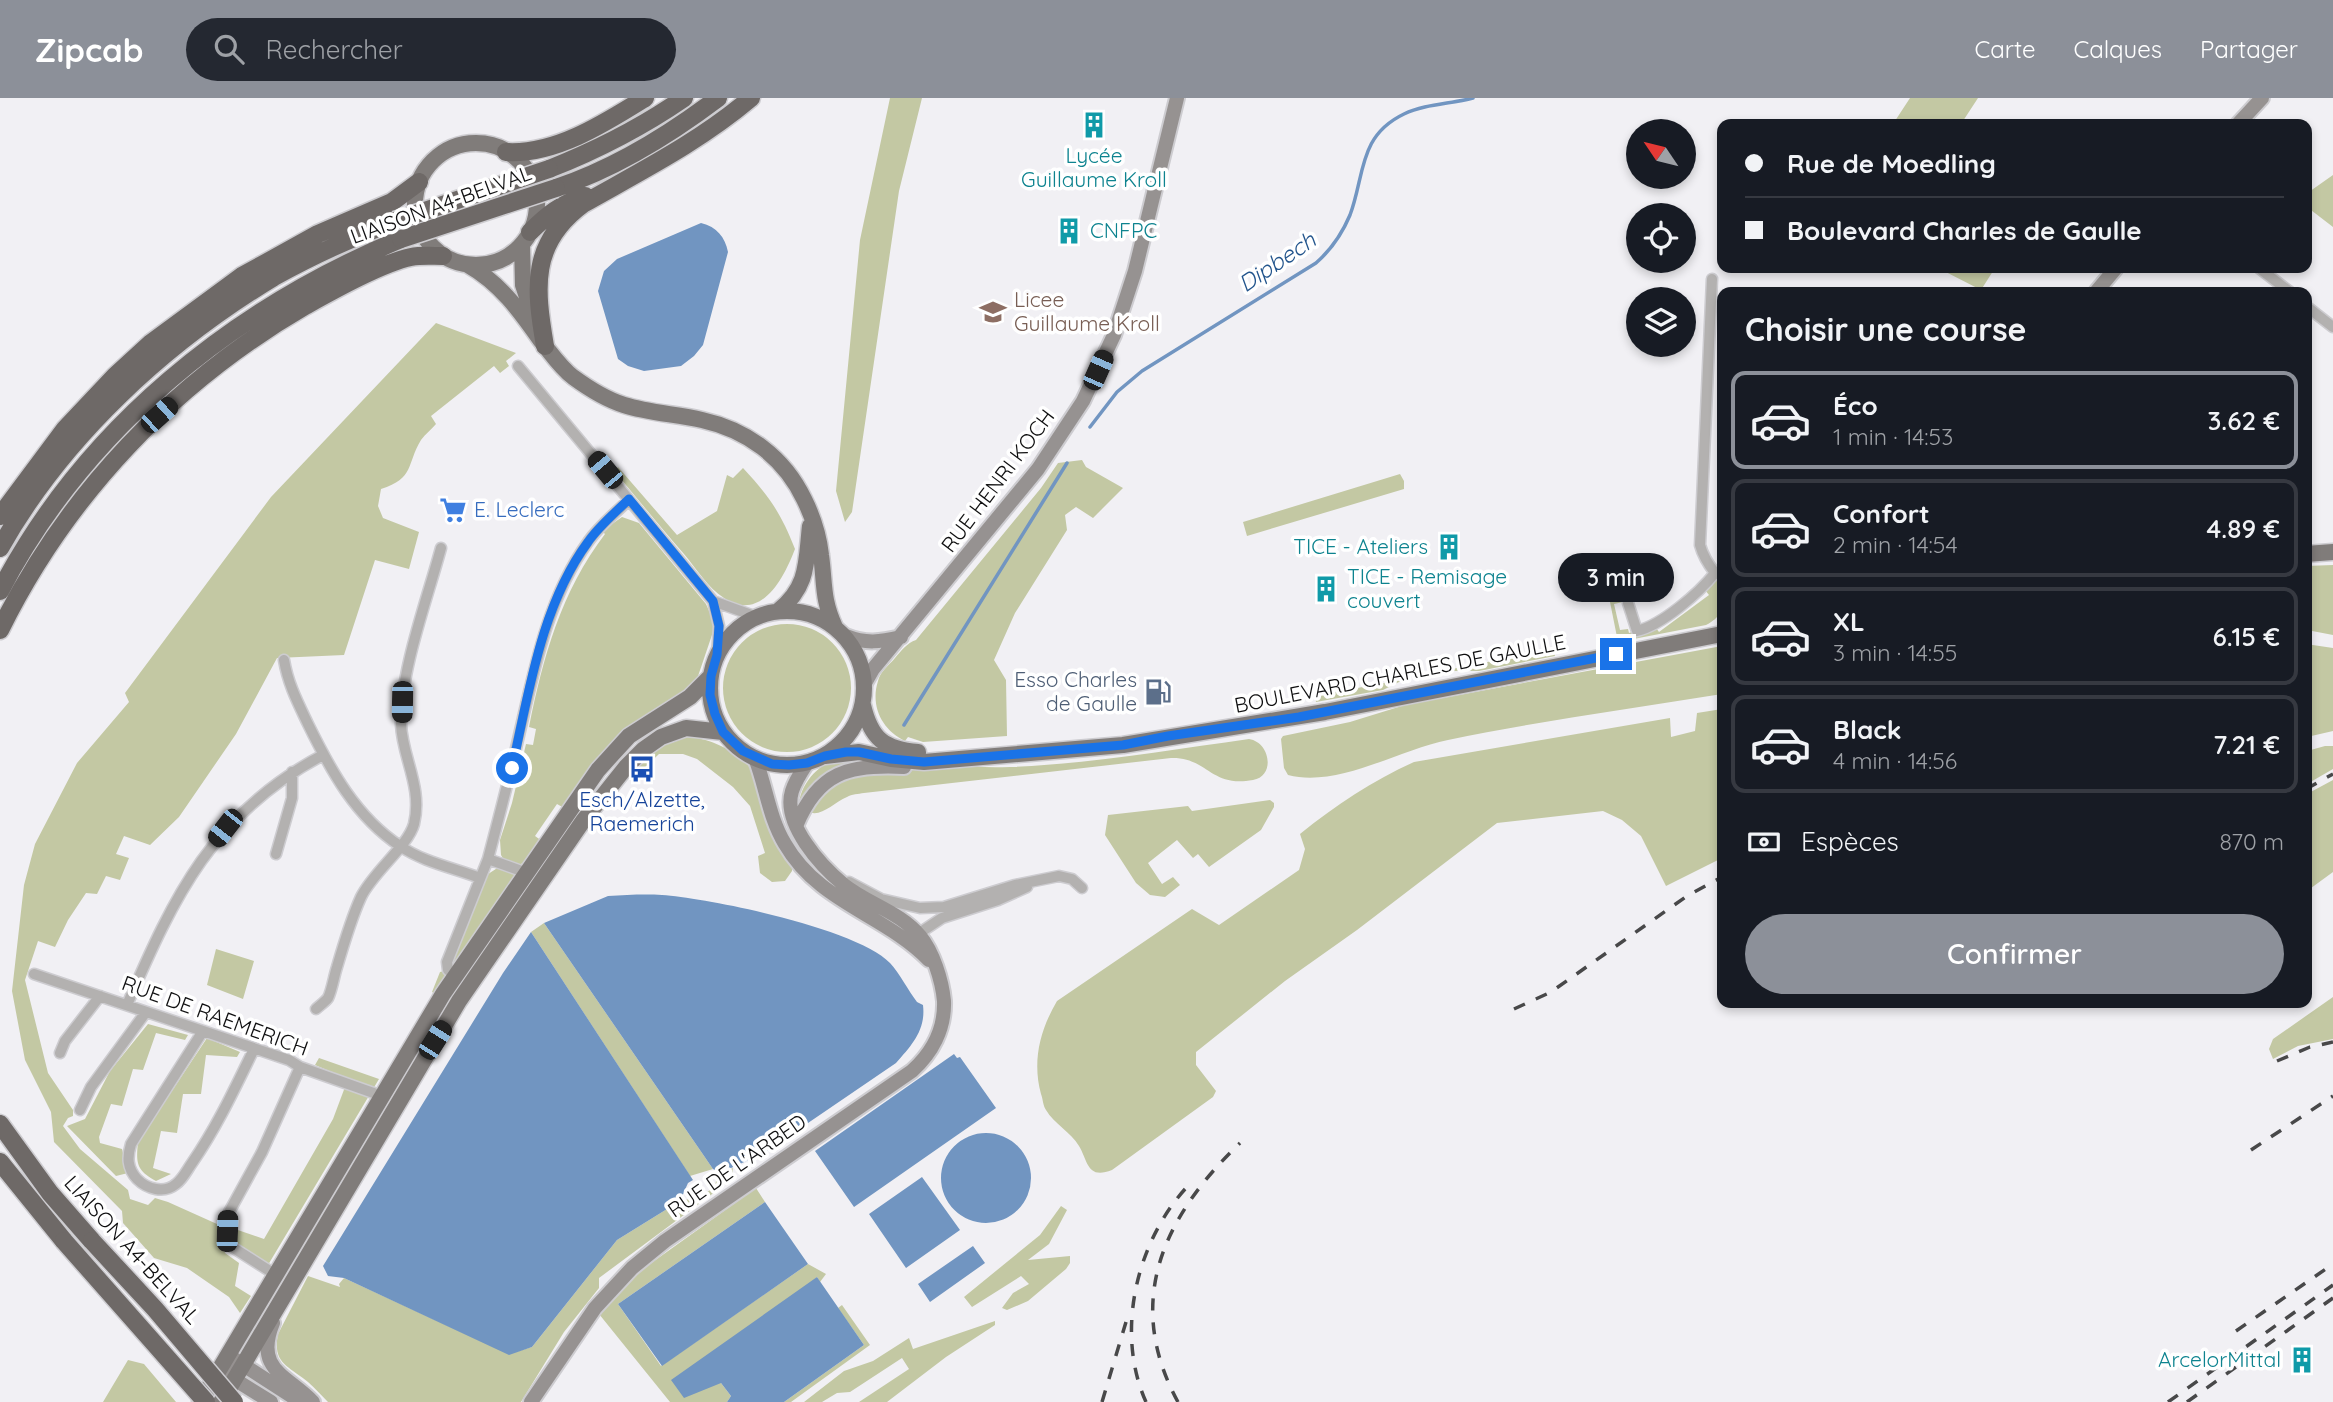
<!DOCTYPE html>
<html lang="fr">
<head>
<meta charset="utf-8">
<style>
	:root { --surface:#171b24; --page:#242831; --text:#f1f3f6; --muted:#9ea1a6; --line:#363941; --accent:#8c9099 }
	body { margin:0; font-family:Quicksand,sans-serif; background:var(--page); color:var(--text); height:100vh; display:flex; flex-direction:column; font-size:26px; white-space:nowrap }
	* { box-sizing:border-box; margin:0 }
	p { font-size:23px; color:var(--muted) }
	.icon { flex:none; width:38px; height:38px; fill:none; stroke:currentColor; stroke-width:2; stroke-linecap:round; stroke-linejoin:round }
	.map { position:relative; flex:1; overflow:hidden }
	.side { position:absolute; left:1717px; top:189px; width:595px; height:721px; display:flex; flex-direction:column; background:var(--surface); border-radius:14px; box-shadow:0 4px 10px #0003 }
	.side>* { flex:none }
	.guide { position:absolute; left:1717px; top:21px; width:595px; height:154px; border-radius:14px; box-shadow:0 4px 10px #0003; display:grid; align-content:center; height:154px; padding:0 28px; background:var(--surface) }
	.needle { width:46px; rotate:305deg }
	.fabs { position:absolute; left:1626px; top:21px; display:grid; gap:14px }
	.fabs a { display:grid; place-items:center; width:70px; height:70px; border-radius:50%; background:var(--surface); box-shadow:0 4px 10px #0003; font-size:35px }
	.end { position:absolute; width:32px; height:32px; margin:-16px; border:9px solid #1a73e8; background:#fff; box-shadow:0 0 0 4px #fff }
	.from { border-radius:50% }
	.bubble { position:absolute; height:49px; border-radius:24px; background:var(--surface); box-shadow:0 4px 10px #0003; font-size:23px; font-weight:600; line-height:49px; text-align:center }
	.car { position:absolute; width:21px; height:42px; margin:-21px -10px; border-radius:9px; box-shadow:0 0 5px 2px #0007; background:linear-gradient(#222 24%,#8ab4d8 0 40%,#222 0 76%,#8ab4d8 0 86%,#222 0) }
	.guide b { display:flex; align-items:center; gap:24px; height:66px; font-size:26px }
	.guide b+b { border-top:2px solid var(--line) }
	.guide i { width:18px; height:18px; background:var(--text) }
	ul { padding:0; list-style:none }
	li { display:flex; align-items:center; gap:21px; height:98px; margin:0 14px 10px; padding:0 14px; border:4px solid var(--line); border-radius:14px }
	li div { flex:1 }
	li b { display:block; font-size:26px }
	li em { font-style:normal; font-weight:600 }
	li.selected { border-color:var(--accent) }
	li>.icon { width:63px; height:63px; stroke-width:1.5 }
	h2 { padding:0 28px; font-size:32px; line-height:84px }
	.pay { display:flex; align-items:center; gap:18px; height:77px; padding:0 28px; font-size:26px }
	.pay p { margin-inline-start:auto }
	.action { display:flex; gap:14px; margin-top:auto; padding:14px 28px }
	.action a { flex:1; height:80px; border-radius:42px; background:var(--accent); color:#fff; font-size:28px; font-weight:600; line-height:80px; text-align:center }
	header { display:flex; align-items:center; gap:42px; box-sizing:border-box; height:98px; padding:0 35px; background:var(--accent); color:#fff }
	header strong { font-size:33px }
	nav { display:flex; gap:38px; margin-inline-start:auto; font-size:24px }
	.search { width:490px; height:63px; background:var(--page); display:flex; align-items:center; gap:18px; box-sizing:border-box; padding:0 24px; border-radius:38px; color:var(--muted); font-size:26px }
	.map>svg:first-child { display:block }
	.green { fill:#c3c8a3 }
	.water { fill:#7195c1 }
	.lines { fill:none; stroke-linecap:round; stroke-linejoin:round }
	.stream { stroke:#7195c1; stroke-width:3.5 }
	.street-casing { stroke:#cdccd0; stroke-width:13 }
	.secondary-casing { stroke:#cdccd0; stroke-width:18 }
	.primary-casing { stroke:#cdccd0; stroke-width:19 }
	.highway-casing { stroke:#cdccd0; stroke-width:21 }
	.street { stroke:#b3b1b0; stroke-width:10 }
	.secondary { stroke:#969291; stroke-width:14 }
	.primary { stroke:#807c7a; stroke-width:16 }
	.highway { stroke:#6e6967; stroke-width:18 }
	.rail { stroke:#484849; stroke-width:3.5; stroke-dasharray:12 12; stroke-linecap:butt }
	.highway-bridge-casing { stroke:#cdccd0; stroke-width:21; stroke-linecap:butt }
	.highway-bridge { stroke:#6e6967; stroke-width:18 }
	.route { stroke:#1a73e8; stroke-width:9 }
	.labels { text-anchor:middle; stroke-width:7; stroke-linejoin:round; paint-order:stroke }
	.culture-label { font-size:21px; fill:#0d838f; stroke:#fff; text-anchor:start }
	.street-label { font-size:21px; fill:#0f0f10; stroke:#fff }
	.education-label { font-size:21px; fill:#785e54; stroke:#fff; text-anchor:start }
	.shop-label { font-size:21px; fill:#366cbe; stroke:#fff; text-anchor:start }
	.service-label { font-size:21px; fill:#4e5e75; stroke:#fff; text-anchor:end }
	.transit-label { font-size:21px; fill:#164399; stroke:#fff }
	.water-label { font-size:23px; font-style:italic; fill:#22548c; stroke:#fff }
</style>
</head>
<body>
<header>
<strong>Zipcab</strong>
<div class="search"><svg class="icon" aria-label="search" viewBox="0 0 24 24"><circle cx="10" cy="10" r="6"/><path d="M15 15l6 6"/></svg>Rechercher</div>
<nav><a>Carte</a><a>Calques</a><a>Partager</a></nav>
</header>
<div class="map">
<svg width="2333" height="1304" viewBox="0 0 2333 1304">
	<rect width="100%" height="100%" fill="#f1f0f4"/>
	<path class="green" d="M890,0H922L899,93L852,414L845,424L836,393L860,142Z
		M1910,0H1978L1961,26H1893Z
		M2333,77V129L2307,109L2306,96Z
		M1938,170H1995L1981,192Z
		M436,225L516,255L506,263L509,268L500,275L494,268L431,318L436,326C432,331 425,336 421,342C406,367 415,380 381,391L378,408L383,420L419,434L409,471L375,462L344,557L277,560L236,636L179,719L150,747L124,738L116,756L129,760L120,782L106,778L97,796L86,795L68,822L55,849L38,843L25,882L48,975L73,1012V1018L68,1020L63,1028L80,1051L128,1092L130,1101L148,1107L155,1100L168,1104L217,1126L225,1155L239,1165L235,1188L251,1198L240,1215L229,1199L187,1170L154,1160L123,1125L122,1113L54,1044L51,1014L25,962L12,893L24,787L35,746L77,665L129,604L125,595L271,399Z
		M1082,362L1086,369L1123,390L1093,420L1076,409L1065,417L1067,432L1015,515L994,562L1006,582L1007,638L923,644L908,639L905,643C882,632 870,608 878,583C880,574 889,567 895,560C901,553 907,545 916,542L1041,390L1058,365Z
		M618,369L677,437L717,413L727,377L733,380L743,370C769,398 781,415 795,451C784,480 761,525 724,500C708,490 696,470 684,456C660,429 638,401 615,374Z
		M1400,376L1404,383V391L1247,438L1243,424Z
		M622,419L639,425L706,506L713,522L714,531L696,584L682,598L634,626L564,710L557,706L535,738L542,743L529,762L513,770L516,781L437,897L432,894L440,874L448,872L483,781C490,773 498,771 505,764L501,757L500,742L512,705L526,646L533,647L536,631L529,629C543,559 561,494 605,436L602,433Z
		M1600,455L1632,502L1614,506L1620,532L1628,531L1629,535L1654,527L1659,534L1709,497L1705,492L1716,482L1722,483C1722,505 1727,516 1706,527L1618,544L1610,504L1608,471Z
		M2333,467V537L2307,532L2306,468Z
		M723 590a64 64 0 1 1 128 0a64 64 0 1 1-128 0Z
		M2306,546L2333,550V633L2307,639Z
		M1722,548V596C1631,611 1538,623 1448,642C1398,652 1338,690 1288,677L1284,670L1281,641L1283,638L1350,624L1405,607Z
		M1554,551L1555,558L1479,573H1442Z
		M1405,581L1383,592L1316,604L1315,598Z
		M1722,611V760L1666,788L1641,738L1622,722L1603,713L1497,725L1357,832L1285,883L1196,954V967L1216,993L1213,999L1112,1072C1087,1082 1088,1063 1079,1048C1071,1034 1054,1026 1046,1012C1043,1008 1043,1001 1041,996C1032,963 1040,932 1057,903L1192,811L1219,827L1299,772L1305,751L1300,736C1336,707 1372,683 1414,664L1670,620L1671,639L1695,633L1697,615Z
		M684,639C713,639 741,656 758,679L792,761V773L785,783L772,784L760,775L758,758L765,755L750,708L733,689L697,661L683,656H659L642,672L638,668L662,646Z
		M1249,641C1270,644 1276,678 1253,682C1210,690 1208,659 1171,660L864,695C858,696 852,696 847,699C830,706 815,728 799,705C802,683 821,663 844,659C860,656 882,662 898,663C935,667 972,670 1010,669C1089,666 1170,652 1249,641Z
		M2325,648H2333V671L2307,686V653Z
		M2333,682V774L2307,793V696Z
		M1270,702L1274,705V709L1261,732L1209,769L1198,756L1193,760L1177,742L1148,765L1162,786L1173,779L1180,787L1165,799L1150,797L1136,785L1105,737L1108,717L1188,708L1192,713Z
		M544,825L713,1071L690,1078L531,834Z
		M216,851L254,863L243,901L207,887Z
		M2333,899V941L2298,948L2273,961L2269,951L2273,941Z
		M148,926L188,937L185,942L156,935L143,972L133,971L122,1008L111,1006L99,1039L100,1045L122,1051L128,1075L116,1078L67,1028L85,1021L110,973Z
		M207,940L240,954L237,959L206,957L201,996H183L177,1035L161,1033L153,1070L171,1076L156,1083C136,1072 136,1065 138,1044Z
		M319,960L379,981L268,1167L235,1147L231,1132L232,1130L264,1141L333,1021L348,981L315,967Z
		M733,1070L731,1082L599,1180V1190L564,1234L521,1304H328C321,1297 315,1290 308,1284C289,1268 272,1266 278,1236L308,1178L340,1189L339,1186L344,1180L509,1256L532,1249L617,1142L680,1103L699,1099L715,1089L717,1077Z
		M756,1090L765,1104L618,1206L661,1268L808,1166L826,1176L820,1184L817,1179L721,1285L731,1298L727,1304H670L599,1216L636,1176Z
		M1061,1108L1067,1112L1049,1146L1028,1162L1070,1158V1165L1066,1171L1028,1203L1007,1212L1002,1210L1013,1195L1029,1186L1021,1178L972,1209L964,1199L1040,1137Z
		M842,1207L870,1247L791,1304H784L864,1247L838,1210Z
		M995,1223V1227L946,1259L887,1304H859L909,1271L902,1260L850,1294L837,1295L822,1304H804L844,1273L873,1263L909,1240L913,1251Z
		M128,1262L144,1266L176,1304H103Z"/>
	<path class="water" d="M701,125C717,129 725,139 728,154L703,247L694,258L681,268L644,273L628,268L618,261L598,193L604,173L617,161Z
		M608,798C626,797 644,796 662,797C709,800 858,831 890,865C900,876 908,892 917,904L923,907C926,932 912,947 896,965L764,1055L720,1075L713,1071L544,825Z
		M531,834L693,1082L688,1085L680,1103L617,1142L532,1249L509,1257L344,1180L328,1178L323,1168L503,875Z
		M954,956L957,960L960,959L996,1010L854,1109L815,1053Z
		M941 1080a45 45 0 1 1 90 0a45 45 0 1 1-90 0Z
		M922,1079L960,1132L906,1170L869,1116Z
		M765,1104L808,1166L662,1268L618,1206Z
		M973,1148L985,1165L930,1204L918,1186Z
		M817,1179L864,1247L784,1304H727L731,1298L721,1285L684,1300L671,1282Z"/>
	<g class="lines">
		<path class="stream" d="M1090,329L1117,294L1142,273L1316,165C1332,151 1342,136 1350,117C1365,77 1358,38 1404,16C1425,6 1450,6 1473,0
			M904,627L1067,365"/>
		<g class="street-casing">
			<path id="street" d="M2259,170L2290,194
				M1712,181L1700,447C1703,458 1708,466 1715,475L1722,476
				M2306,208L2333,229
				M518,268L713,503L719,528L717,557
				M713,503L757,519
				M1628,505L1637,533C1662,527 1699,495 1715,475
				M284,562C288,586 298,605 308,626C331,673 356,719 400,748C423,764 454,770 480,780
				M276,756L292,700V674
				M488,761C498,723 508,685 517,646C533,578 546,502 588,444C599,428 615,415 629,402
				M849,784L881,801L920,810L944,809L1015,787L1059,778L1072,781L1082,790
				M913,836H918L942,820L998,802L1027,789
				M34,876L289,962L300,969L382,998
				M455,878L448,872L447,864L488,761L527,775
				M127,907C174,798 213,715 323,657
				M316,911C319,908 325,904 328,900C332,892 334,878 337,869C344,845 351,821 361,799C373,774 408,748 414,726C423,689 402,659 401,626C400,574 427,502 441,450
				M203,933L131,1046C127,1059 127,1070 137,1081C147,1091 164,1096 176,1086C183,1081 187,1072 192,1065C217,1029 235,990 254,951
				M60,955L65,943L100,898
				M80,1012L91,989L146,914
				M276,1177L232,1149L227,1133L228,1116L262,1054L300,969"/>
		</g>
		<g class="secondary-casing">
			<path id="secondary" d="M2238,26L2262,0
				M2096,194L2116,170
				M846,538C866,546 880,544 901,539
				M865,585L873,571L1038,371L1083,303L1114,237L1135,173L1177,0
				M755,660C766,688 769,720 785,746C819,805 884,816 929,862
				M796,728C818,674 849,666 904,669
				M273,1225C254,1272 287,1277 313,1304
				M228,1257L296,1301
				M232,1259C230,1268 228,1274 234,1281L271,1304
				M531,1304L595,1210L632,1170L665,1143L912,973C932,955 945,931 944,903C942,882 933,854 920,838C900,814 868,806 844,787C821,768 782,726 792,693C795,683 801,674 807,665"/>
		</g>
		<g class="primary-casing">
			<path id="primary" d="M415 106a61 61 0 1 1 122 0a61 61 0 1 1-122 0Z
				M522,146L523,187L536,226
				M468,167C500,185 520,213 541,243C551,255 560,269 573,279C588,290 605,301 624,307C649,315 676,316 702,322C747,332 784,359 804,401C812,417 819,439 821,457C825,486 822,501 835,529
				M2306,456L2333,454
				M710 590a77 77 0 1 1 154 0a77 77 0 1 1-154 0Z
				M778,513C809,489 806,463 810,428
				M863,607C871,641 884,651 918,654
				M825,658L859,654L891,661L924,664L1123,647L1325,614L1722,536
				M200,1304L443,896L598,672L629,638L690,599L711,578
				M221,1304L459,903L583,723L626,669L644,651L661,639L686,630L723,634"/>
		</g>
		<g class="highway-casing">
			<path id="highway" d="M506,54C555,57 605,25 645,0
				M549,71C597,52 642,29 684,0
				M556,90C614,71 669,37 718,0
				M530,134C549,115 560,107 585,98
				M545,248C535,190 530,145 583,106C641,73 699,44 751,0
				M0,418L65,331L115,278L151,245L242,178L318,136L392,104L419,84
				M0,450C63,338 165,245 274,179C313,157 354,139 395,123
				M0,493C85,330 233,211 401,141
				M0,532C67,396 174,284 305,208C332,193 382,165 411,159C421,157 432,158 443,158
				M0,1026L50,1095L92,1143
				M0,1064L64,1143"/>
		</g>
		<use href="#street" class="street"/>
		<use href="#secondary" class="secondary"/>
		<use href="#primary" class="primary"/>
		<use href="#highway" class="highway"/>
		<path class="rail" d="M2306,647H2308
			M2306,691L2333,676
			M1514,911L1551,894L1687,798L1722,779
			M2277,963L2310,949L2333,944
			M2251,1052L2333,998
			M2236,1233L2333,1166
			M1102,1304L1126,1224
			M1146,1304C1115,1235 1136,1145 1186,1090
			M1178,1304C1123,1203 1164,1118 1240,1045
			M2168,1304L2333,1187
			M2187,1304L2333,1200"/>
		<g class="highway-bridge-casing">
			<path id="highway-bridge" d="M395,123L549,71
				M401,141L556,90
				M64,1143L206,1304
				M92,1143L155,1211L234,1304"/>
		</g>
		<use href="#highway-bridge" class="highway-bridge"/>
	</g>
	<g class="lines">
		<path class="route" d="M512,670C529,594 541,508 588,444C599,428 615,415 629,401L713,503L719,528L717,557L711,578L710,597L715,616L723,634L743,653L772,666L789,667L807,665L825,658L846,654H859L891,661L924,664L1123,647L1168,638L1299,619L1616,556"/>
	</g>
	<defs>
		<g id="building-bare" transform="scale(2.1)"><path d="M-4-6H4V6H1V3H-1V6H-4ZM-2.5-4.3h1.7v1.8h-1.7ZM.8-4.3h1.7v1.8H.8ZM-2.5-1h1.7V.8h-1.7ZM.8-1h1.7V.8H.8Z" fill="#0f9aa8" stroke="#fff" stroke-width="2.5" paint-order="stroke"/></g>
		<g id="school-bare" transform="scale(2.1)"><path d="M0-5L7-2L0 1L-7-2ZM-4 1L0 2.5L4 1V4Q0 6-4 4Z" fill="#8d6e63" stroke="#fff" stroke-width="2.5" paint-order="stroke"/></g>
		<g id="supermarket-bare" transform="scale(2.1)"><path d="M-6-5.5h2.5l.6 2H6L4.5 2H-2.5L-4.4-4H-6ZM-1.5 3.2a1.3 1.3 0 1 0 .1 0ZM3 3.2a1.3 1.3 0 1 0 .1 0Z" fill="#3f7fe0" stroke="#fff" stroke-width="2.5" paint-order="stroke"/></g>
		<g id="fuel-bare" transform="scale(2.1)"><path d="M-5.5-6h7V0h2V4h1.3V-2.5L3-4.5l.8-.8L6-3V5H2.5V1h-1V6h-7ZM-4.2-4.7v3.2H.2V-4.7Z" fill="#5c6f8a" stroke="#fff" stroke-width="2.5" paint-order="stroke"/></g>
		<g id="bus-bare" transform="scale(2.1)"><path d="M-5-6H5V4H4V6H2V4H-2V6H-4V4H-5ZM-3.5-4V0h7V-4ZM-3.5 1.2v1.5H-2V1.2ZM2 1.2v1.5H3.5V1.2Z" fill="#1a4fb4" stroke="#fff" stroke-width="2.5" paint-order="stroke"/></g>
	</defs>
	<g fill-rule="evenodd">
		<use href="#building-bare" x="1094" y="27"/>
		<use href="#building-bare" x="1069" y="133"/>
		<use href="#school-bare" x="993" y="214"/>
		<use href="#supermarket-bare" x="453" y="412"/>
		<use href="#building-bare" x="1449" y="449"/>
		<use href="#building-bare" x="1326" y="491"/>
		<use href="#fuel-bare" x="1158" y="594"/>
		<use href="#bus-bare" x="642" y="671"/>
		<use href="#building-bare" x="2302" y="1262"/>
	</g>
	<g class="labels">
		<g class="culture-label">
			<text x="1094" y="65" text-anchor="middle">Lycée<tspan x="1094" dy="24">Guillaume Kroll</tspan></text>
			<text x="1090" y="140">CNFPC</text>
			<text x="1428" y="456" text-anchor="end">TICE - Ateliers</text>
			<text x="1347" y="486">TICE - Remisage<tspan x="1347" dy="24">couvert</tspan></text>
			<text x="2281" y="1269" text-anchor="end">ArcelorMittal</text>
		</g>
		<g class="street-label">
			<text transform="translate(441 107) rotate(-20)" y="7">LIAISON A4-BELVAL</text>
			<text transform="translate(998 383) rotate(-53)" y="7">RUE HENRI KOCH</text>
			<text transform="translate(1400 576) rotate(-11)" y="7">BOULEVARD CHARLES DE GAULLE</text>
			<text transform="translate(215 918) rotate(20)" y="7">RUE DE RAEMERICH</text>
			<text transform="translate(737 1068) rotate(-35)" y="7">RUE DE L'ARBED</text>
			<text transform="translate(132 1152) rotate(48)" y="7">LIAISON A4-BELVAL</text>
		</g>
		<g class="education-label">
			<text x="1014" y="209">Licee<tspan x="1014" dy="24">Guillaume Kroll</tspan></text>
		</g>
		<g class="shop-label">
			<text x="474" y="419">E. Leclerc</text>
		</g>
		<g class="service-label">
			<text x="1137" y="589">Esso Charles<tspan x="1137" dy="24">de Gaulle</tspan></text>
		</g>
		<g class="transit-label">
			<text x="642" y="709">Esch/Alzette,<tspan x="642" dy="24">Raemerich</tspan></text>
		</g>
		<g class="water-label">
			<text transform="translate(1277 164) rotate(-34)" y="8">Dipbech</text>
		</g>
	</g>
</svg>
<div class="fabs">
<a><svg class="needle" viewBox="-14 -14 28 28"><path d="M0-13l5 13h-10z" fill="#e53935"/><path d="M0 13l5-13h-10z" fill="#9ea1a6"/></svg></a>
<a><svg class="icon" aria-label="locate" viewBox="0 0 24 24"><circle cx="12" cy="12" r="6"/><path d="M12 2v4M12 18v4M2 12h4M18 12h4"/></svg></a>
<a><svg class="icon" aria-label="layers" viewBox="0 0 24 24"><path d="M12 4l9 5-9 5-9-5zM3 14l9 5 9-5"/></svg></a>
</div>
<i class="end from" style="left:512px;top:670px"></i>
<i class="end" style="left:1616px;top:556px"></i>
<div class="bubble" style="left:1558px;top:455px;width:116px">3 min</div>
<i class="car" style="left:1098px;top:272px;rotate:24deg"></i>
<i class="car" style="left:159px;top:317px;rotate:48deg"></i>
<i class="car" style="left:605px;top:372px;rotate:320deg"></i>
<i class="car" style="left:402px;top:604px;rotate:181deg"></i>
<i class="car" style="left:225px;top:730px;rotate:218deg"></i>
<i class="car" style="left:435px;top:942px;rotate:32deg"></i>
<i class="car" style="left:227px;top:1133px;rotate:2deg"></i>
<div class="guide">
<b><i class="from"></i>Rue de Moedling</b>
<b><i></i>Boulevard Charles de Gaulle</b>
</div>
<section class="side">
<h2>Choisir une course</h2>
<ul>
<li class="selected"><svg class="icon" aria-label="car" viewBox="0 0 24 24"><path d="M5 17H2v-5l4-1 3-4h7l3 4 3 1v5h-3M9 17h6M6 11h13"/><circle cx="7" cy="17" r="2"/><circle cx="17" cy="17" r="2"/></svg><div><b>Éco</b><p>1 min · 14:53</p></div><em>3.62 €</em></li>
<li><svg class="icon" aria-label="car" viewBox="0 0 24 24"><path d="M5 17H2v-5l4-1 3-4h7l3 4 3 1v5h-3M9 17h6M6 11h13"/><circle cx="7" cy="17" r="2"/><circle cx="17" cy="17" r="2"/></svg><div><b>Confort</b><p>2 min · 14:54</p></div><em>4.89 €</em></li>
<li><svg class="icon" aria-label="car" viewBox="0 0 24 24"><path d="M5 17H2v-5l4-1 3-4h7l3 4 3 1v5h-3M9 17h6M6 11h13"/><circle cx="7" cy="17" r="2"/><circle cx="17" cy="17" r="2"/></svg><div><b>XL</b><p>3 min · 14:55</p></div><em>6.15 €</em></li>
<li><svg class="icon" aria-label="car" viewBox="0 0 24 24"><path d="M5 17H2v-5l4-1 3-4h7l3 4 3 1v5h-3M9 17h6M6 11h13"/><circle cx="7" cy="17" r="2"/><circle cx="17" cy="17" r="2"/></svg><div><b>Black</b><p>4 min · 14:56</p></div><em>7.21 €</em></li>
</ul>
<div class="pay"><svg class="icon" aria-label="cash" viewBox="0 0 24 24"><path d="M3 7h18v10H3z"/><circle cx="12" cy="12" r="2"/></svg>Espèces<p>870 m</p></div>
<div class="action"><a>Confirmer</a></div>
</section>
</div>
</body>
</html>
